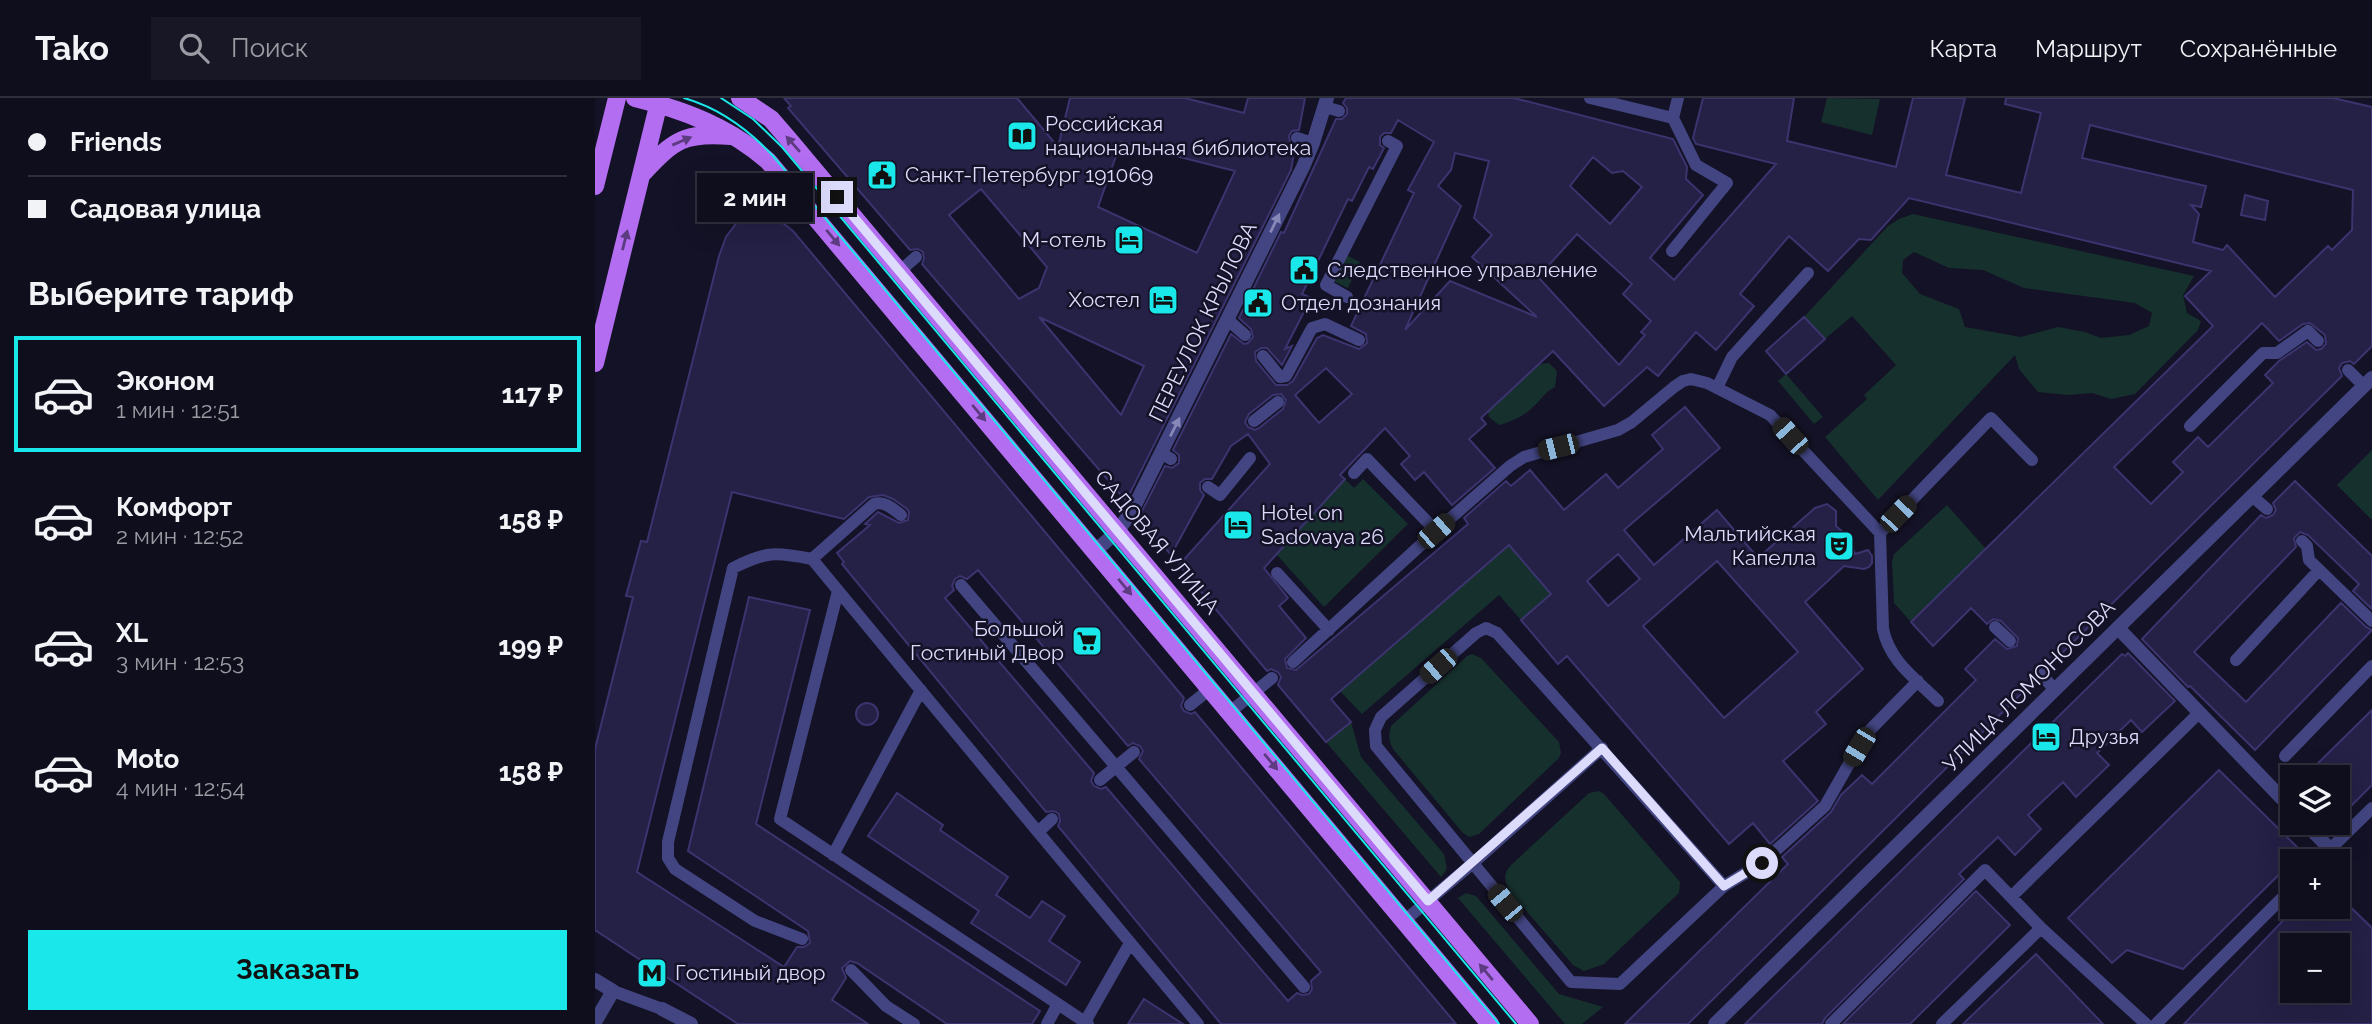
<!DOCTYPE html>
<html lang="ru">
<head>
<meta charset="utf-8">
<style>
	:root { --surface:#0f0e1c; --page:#181725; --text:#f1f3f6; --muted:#9b9ca3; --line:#2f2e3b; --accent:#1ae7e9 }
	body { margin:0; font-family:Raleway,sans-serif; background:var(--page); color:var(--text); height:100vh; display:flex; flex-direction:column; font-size:26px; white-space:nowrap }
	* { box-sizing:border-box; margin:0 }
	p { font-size:23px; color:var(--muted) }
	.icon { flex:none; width:38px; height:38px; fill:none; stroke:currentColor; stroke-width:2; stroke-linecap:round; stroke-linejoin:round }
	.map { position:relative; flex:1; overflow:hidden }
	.drawer { display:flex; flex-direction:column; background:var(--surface); width:595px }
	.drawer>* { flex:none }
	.guide { display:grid; align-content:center; height:154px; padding:0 28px; background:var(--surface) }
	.buttons { position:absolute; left:1685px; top:667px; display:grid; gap:14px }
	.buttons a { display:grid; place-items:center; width:70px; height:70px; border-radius:0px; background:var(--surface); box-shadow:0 7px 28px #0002,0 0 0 2px var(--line); font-size:35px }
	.end { position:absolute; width:32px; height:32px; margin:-16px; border:9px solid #dcdbfb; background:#111; box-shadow:0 0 0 4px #111 }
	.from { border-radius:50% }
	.bubble { position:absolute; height:49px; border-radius:0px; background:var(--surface); box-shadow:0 7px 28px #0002,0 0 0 2px var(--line); font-size:23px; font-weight:700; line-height:49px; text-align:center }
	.car { position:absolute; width:21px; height:42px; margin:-21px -10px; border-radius:9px; box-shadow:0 0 5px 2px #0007; background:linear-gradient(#222 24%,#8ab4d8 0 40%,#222 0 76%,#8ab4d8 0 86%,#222 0) }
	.guide b { display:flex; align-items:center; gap:24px; height:66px; font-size:26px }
	.guide b+b { border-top:2px solid var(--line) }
	.guide i { width:18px; height:18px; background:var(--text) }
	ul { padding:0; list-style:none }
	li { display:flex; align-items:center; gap:21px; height:116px; margin:0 14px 10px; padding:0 14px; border:4px solid transparent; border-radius:0px }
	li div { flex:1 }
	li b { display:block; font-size:26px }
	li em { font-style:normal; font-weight:700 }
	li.active { border-color:var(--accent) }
	li>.icon { width:63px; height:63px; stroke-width:1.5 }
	h2 { padding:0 28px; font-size:32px; line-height:84px }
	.button { display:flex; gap:14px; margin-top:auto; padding:14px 28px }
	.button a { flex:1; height:80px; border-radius:0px; background:var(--accent); color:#111; font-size:28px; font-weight:700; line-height:80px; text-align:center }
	header { display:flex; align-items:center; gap:42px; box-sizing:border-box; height:98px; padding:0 35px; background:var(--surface); border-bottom:2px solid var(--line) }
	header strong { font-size:33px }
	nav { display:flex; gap:38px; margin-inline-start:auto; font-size:24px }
	.search { width:490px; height:63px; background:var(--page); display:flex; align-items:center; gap:18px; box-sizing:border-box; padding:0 24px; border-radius:0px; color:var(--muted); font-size:26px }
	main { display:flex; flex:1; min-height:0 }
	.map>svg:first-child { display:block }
	.green { fill:#16302d; fill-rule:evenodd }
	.building { fill:#242046; stroke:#3b346f; stroke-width:2; fill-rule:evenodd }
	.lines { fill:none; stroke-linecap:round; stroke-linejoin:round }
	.service { stroke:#424581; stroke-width:12 }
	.pedestrian { stroke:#424581; stroke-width:14 }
	.minor { stroke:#424581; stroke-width:14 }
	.primary { stroke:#b36df1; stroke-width:18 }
	.tram { stroke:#1ae7e9; stroke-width:2 }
	.oneway { fill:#5c3b81 }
	.oneway2 { fill:#8788b8 }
	.route { stroke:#dcdbfb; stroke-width:9 }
	.labels { text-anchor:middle; stroke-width:5; stroke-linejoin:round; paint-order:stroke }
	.poi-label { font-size:21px; fill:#dcdbfb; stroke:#141226; text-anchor:start }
	.street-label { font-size:21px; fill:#dcdbfb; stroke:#141226 }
</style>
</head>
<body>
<header>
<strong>Tako</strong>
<div class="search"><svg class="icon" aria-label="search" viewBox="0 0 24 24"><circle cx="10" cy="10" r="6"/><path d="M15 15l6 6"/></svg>Поиск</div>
<nav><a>Карта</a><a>Маршрут</a><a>Сохранённые</a></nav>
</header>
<main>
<section class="drawer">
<div class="guide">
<b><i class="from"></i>Friends</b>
<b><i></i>Садовая улица</b>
</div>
<h2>Выберите тариф</h2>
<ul>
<li class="active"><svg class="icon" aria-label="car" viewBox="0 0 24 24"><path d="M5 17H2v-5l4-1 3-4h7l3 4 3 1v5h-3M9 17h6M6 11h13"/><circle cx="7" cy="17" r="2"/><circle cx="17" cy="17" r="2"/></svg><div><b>Эконом</b><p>1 мин · 12:51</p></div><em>117 ₽</em></li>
<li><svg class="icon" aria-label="car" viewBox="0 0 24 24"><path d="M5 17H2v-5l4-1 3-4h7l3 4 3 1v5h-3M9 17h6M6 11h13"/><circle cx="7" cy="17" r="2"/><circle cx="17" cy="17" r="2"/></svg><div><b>Комфорт</b><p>2 мин · 12:52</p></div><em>158 ₽</em></li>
<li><svg class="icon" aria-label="car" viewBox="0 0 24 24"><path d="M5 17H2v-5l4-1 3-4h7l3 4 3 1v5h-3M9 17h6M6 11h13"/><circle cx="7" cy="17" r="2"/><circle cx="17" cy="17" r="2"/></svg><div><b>XL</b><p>3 мин · 12:53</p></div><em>199 ₽</em></li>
<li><svg class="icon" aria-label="car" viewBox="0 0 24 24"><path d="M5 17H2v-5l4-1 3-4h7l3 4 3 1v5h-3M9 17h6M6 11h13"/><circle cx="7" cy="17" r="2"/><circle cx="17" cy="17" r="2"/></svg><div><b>Moto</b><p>4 мин · 12:54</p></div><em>158 ₽</em></li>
</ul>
<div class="button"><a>Заказать</a></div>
</section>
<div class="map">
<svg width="1777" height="926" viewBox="0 0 1777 926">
	<rect width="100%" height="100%" fill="#141226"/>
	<path class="green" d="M1232,0L1285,1L1277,37L1226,24Z
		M1318,116L1599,178L1588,197L1592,215L1606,223L1603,232L1540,296L1516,301L1497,295L1473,297L1443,294L1424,271L1420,257L1283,402L1230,339L1272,301L1269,297L1301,267L1257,218L1230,241L1209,219L1293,128L1304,121ZM1319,154L1354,170L1388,172L1429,190L1540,205L1557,215L1554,228L1534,237L1506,240L1490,234L1463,229L1426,239L1370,229L1364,211L1325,196L1307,175L1308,162Z
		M751,157L765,164L753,190L738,183Z
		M954,265L962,273L960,289C950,294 947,301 939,308C930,318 916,324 904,327L894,319L893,314L945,266Z
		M1191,276L1228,319L1219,326L1183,283Z
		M1777,352V422L1742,387Z
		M750,381L759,390L768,381L813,426L729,509L681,456Z
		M1352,407L1391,451L1316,524L1299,505L1297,464L1299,456Z
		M914,447L956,496L926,522L904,497L767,616L745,593Z
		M877,556L886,560L964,644L966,655L964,660L884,736L874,739L868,735L798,651C793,642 794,636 796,628L872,558Z
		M756,624L766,659L849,756L852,771L846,779L731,644Z
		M1004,693L1009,696L1085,784L1084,795L1009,866L989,873L978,867L915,794C909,783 908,776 916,767L994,695Z
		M871,795L881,798L964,896L1008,909L987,926H970L863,800Z"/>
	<path class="building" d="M189,0H422L463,49L475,0H590L649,15L653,0H710L704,32L697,33L694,38L695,45L700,49L696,72L531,403L327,166L329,161L328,154L323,151L315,152L193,10L196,8ZM526,44L640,73L602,155L503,109ZM386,91L452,169L444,190L424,201L354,117ZM444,219L549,268L526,317Z
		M751,0H919L1078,41L1092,69L1091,81L1108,97L1055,160L1079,182L1181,66L1101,46L1098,40L1108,0H1199L1192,43L1301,69L1318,0H1370L1351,77L1426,95L1446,15L1410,6L1411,0H1738L1777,9V248L1759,266L1755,263L1747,265L1744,270L1747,278L1452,570L1445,567L1440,570L1437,577L1440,582L1093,926H1030L1193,766L1187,759L1236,714L1246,697L1267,677L1277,686L1381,582L1370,571L1400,541L1412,551L1422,548L1423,540L1406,523L1398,521L1392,526L1376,510L1338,548L1316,524L1618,228L1590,198L1616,173L1314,100L1276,142L1264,141L1233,173L1194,138L1145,196L1159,208L1121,252L1101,234L1063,278L1052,269L1009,308L958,253L886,320L891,326L874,341L900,370L857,407L829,374L820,382L806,366L815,358L790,330L745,377L750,381L669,470L693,500L684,508L711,540L690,561L692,570L701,572L873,426L869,420L911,383L916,388L935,372L969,412L1011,376L1023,390L1068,351L1057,337L1090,309L1125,350L1029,432L1059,467L1122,412L1163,460L1220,410L1232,406L1241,413V428L1252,438L1260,456L1273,452L1277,458V465L1274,469L1269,471L1249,468L1210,504L1268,571L1221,614L1231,626L1188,663L1223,703L1175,746L1158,725L1134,746L972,558L963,566L926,522L956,496L914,447L736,601L756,624L731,644L683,587L686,579L683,574L676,571L672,573L584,467L675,366L653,336L636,348L617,381H610L605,385V392L609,397L576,457L544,419L570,368L577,370L584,365V357L578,352L636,236L649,246L653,245L658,239L656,231L644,220L686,134L689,135L741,21H747L752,16V10L748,5ZM803,22L839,44L813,92L819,95L756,228L771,236L772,245L764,251L728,237L722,240L698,283L692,287H681L661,263L660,254L666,250H672L687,267L697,248L690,251L716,200L707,196L753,101L757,103L774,69L778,71L789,50L785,47V39L789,35H796ZM1495,27L1758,92L1757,132L1737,152L1733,148L1680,199L1632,147L1628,152L1598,144L1604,116L1596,107L1606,109L1611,88L1487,60ZM860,55L894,63L879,120L897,137L877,159L942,219L855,183L810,232L866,108L843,88L856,72ZM998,59L1017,75L1028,73L1047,89L1015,126L975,88ZM982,136L1037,186L1028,196L1056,223L1046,234L1050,237L1024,267L943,179ZM1667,225L1684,243L1708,226L1715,225L1730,237L1731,246L1726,251L1721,252L1712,244L1684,263L1670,277L1678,285L1613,349L1603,339L1578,364L1588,374L1556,406L1519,369ZM731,270L757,296L724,325L700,297ZM686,296L691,302L688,311L664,330L660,332L653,329L650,324L654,316L678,297ZM1023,456L1045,481L1013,508L992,483ZM1122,463L1203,554L1129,620L1048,528Z
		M1650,97L1673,103L1670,122L1646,117Z
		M170,111L198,133L589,600L586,608L589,613L596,616L600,614L861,926H626L463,728L465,723L464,716L459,713L451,714L247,466L249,464L242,455L275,427L270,426L283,414L304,425L313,422L314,414L312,411L298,401L288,397L274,399L249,421L137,394L42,774L189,869L202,849H209L215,845L213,833L93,753L154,499L215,512L161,726L445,913L437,926H352L262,865L255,863L247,870L251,880L237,902L273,926H143L0,832V651L38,499L31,498L46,443L52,444L124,158L131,139L146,119L152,114ZM383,472L533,648L538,645L545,648L548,653L544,661L726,874L716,883L717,891L714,896L707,897L702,895L693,903L511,689L506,691L499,688L496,683L499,675L350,500L359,492L357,488L360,481L365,478L372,481Z
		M1209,219L1230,241L1191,276L1171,253Z
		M1700,383L1777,458V511L1758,493L1764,486L1713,437L1705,434L1699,440L1701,449L1599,554L1651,604L1746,505L1771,529L1777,532L1660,652L1595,588L1593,589L1547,541L1666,417L1671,420L1678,417L1681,412L1678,405Z
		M1533,555L1580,603L1547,634L1536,622L1502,655L1514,667L1481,699L1468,684L1433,717L1446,731L1420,757L1403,739L1364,776L1369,781L1230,920L1227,926H1150L1527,556L1530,558Z
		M261 616a11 11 0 1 1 22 0a11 11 0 1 1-22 0Z
		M1777,612V687L1743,721V679H1709Z
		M1624,672L1707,754L1588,871L1532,852L1517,865L1473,820Z
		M302,695L348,727L345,732L413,779L401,797L435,820L447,803L470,818L454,843L485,864L471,887L376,825L384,813L273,738Z
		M1381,793L1415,827L1315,926H1248Z
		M1743,797L1777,830V926H1589L1702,808H1743ZM1698,847H1743V892H1698Z
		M1441,856L1508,926H1368Z
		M549,901L588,926H533Z"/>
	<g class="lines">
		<path class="service" d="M995,0L1078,20L1083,0
			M730,9L744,13
			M702,40L718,45
			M1077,153L1132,85L1101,67L1078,20
			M305,173L321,159
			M752,199L731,187L802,48L793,43
			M633,222L650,237
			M668,258L685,279L691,278L717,230L730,226L764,242
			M1753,272L1769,288
			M1122,290L1137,259L1213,175
			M659,323L683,304
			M1595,328L1668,255H1682L1713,233L1723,243
			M566,355L576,361
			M613,389L625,397L655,360
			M1657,398L1672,411
			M841,433L915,368L929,359L1023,332L1037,324L1079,289L1088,283L1096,281L1112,285L1175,317L1285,435
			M1707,443L1712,448L1714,462L1777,523
			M217,461L279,406C290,403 298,411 306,417
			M682,475L734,532
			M366,487L709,889
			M243,493L185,721L493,926
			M1400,529L1415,543
			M891,530L902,535L1129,788L1025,886L976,884L781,648L780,632L786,619L881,535Z
			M1641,562L1724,472
			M698,564L841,433L772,361L759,375
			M1446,576L1460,592
			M1343,603C1320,580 1295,564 1288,531L1285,435L1396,320L1437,362
			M595,607L615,591
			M635,614L677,580
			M1690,658L1777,568
			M505,682L539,654
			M443,734L603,926
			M238,757L326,592
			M1723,763L1777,710
			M1129,788L1167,765L1230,708L1271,636L1323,583
			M1416,799L1603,616
			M809,823L877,766L1007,650
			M207,841L160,823L80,771L73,760V744L138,470C171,453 181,454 217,461L443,734L457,721
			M256,872L291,908L319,926
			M18,893L67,911
			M490,924L535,845
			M452,926L463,906
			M1236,926L1390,772L1446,830L1551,926
			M1347,926L1446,830
			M1561,926L1698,789"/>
		<path class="pedestrian" d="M67,911L96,926"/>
		<path class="minor" d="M500,453L523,433L538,411L708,69L718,45L732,0
			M1523,530L1698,712
			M1709,724L1735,751
			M0,882L18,893L0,924
			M1120,926L1777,280"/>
		<path class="primary" d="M40,0C89,12 134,29 173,63L895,926
			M145,0L176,21L195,43L935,926
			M48,75C79,42 89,34 136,38
			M0,88L22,0
			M0,265L65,0"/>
		<path class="tram" d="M89,0C124,10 153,31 178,58L904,926
			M126,0L158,21L187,49L921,926"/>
	</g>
	<defs><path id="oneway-solid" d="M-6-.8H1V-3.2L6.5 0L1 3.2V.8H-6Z" transform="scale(1.75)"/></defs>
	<g class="oneway">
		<use href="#oneway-solid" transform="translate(87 43) rotate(-23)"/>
		<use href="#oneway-solid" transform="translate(198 46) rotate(-131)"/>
		<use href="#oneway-solid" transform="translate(238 140) rotate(50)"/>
		<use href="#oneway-solid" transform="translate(30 142) rotate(-76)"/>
		<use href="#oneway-solid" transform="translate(384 315) rotate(50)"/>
		<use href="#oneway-solid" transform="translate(530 489) rotate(50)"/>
		<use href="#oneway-solid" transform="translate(676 664) rotate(50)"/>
		<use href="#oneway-solid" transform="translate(891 874) rotate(-130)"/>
	</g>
	<g class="oneway2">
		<use href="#oneway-solid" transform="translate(680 125) rotate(-64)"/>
		<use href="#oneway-solid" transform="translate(580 329) rotate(-63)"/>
	</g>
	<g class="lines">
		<path class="route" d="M242,99L833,803L1007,650L1129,788L1167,765"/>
	</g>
	<defs>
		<g id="library-square" transform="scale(1.575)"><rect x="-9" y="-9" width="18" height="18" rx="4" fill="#1ae7e9" stroke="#141226"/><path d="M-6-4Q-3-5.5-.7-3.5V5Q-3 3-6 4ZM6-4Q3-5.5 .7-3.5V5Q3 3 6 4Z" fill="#111"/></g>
		<g id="civic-square" transform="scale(1.575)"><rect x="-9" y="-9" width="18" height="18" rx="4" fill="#1ae7e9" stroke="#141226"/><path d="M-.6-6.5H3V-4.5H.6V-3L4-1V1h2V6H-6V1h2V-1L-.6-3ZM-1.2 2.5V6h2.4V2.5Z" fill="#111"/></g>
		<g id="hotel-square" transform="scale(1.575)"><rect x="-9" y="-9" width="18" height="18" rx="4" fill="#1ae7e9" stroke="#141226"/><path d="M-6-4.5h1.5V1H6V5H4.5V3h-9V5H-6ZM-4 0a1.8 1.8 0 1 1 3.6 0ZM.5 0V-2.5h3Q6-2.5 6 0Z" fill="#111"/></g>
		<g id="theatre-square" transform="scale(1.575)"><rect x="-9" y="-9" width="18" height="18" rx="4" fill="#1ae7e9" stroke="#141226"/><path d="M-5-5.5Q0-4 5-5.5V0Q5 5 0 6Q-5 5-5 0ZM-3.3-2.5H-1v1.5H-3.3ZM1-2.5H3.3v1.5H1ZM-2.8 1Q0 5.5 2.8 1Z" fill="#111"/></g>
		<g id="supermarket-square" transform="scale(1.575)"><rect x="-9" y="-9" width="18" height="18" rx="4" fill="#1ae7e9" stroke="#141226"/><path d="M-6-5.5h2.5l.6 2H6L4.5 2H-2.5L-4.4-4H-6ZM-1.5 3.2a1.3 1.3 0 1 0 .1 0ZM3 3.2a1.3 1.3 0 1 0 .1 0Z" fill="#111"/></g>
		<g id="metro-square" transform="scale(1.575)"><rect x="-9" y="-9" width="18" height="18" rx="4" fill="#1ae7e9" stroke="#141226"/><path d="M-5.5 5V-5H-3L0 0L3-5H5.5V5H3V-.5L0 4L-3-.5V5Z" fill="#111"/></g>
	</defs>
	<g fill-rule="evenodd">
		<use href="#library-square" x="427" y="38"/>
		<use href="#civic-square" x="287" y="77"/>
		<use href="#hotel-square" x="534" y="142"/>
		<use href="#civic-square" x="709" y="172"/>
		<use href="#hotel-square" x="568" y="202"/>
		<use href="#civic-square" x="663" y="205"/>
		<use href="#hotel-square" x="643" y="427"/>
		<use href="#theatre-square" x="1244" y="448"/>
		<use href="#supermarket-square" x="492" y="543"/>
		<use href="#hotel-square" x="1451" y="639"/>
		<use href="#metro-square" x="57" y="875"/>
	</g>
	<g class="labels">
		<g class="poi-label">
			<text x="450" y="33">Российская<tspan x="450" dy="24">национальная библиотека</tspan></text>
			<text x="310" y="84">Санкт-Петербург 191069</text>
			<text x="511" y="149" text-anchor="end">М-отель</text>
			<text x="732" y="179">Следственное управление</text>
			<text x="545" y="209" text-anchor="end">Хостел</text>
			<text x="686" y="212">Отдел дознания</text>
			<text x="666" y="422">Hotel on<tspan x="666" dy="24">Sadovaya 26</tspan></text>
			<text x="1221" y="443" text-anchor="end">Мальтийская<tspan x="1221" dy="24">Капелла</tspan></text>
			<text x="469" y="538" text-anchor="end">Большой<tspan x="469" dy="24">Гостиный Двор</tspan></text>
			<text x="1474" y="646">Друзья</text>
			<text x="80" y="882">Гостиный двор</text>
		</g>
		<g class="street-label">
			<text transform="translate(608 224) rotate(-64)" y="7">ПЕРЕУЛОК КРЫЛОВА</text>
			<text transform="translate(562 444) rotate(50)" y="7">САДОВАЯ УЛИЦА</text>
			<text transform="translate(1434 588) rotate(-45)" y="7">УЛИЦА ЛОМОНОСОВА</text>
		</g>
	</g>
</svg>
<div class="buttons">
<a><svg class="icon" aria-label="layers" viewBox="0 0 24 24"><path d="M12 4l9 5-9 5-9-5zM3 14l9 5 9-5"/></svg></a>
<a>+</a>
<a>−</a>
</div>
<i class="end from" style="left:1167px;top:765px"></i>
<i class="end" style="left:242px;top:99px"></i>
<div class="bubble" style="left:102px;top:75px;width:116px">2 мин</div>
<i class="car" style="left:1195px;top:338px;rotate:318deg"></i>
<i class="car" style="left:963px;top:349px;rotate:256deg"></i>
<i class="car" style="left:1303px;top:416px;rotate:44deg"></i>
<i class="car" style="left:841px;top:433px;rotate:49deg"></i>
<i class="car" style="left:843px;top:568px;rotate:229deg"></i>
<i class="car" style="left:1264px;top:649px;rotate:211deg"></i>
<i class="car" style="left:910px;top:805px;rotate:320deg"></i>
</div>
</main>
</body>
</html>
